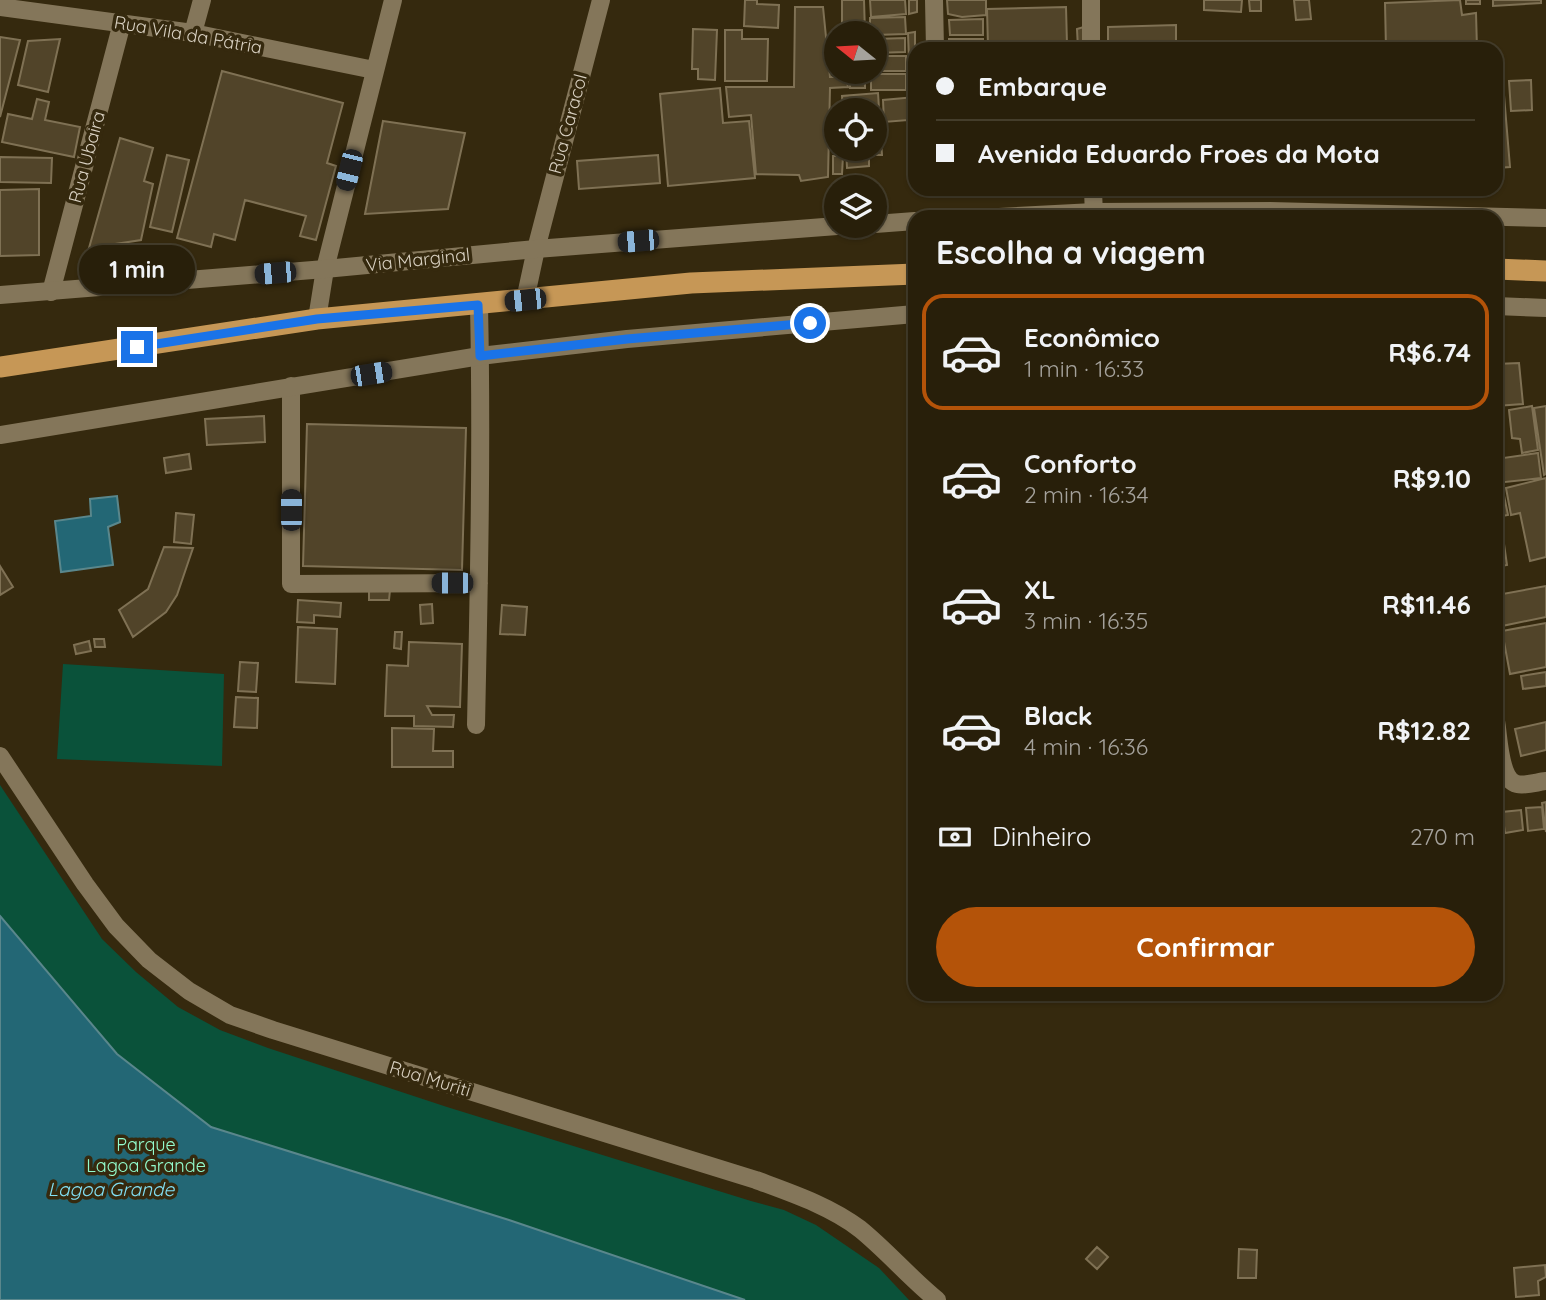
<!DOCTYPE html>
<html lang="pt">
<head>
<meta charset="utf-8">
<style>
	:root { --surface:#281f0a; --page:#342c18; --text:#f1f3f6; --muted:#a5a29c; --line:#443d2b; --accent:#b45309 }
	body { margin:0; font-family:Quicksand,sans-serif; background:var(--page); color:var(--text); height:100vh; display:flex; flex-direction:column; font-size:26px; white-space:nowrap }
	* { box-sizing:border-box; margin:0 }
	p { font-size:23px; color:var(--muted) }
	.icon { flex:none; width:38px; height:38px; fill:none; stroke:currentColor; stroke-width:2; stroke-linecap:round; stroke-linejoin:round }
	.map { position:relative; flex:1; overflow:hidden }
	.drawer { position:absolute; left:908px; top:210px; width:595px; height:791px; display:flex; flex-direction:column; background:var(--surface); border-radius:21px; box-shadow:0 2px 5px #0004,0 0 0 2px var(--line) }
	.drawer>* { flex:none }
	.hud { position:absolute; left:908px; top:42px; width:595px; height:154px; border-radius:21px; box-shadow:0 2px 5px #0004,0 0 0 2px var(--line); display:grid; align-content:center; height:154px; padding:0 28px; background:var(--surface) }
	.needle { width:46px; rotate:288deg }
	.fabs { position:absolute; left:824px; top:21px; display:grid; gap:14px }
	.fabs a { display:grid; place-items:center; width:63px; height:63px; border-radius:50%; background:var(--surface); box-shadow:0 2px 5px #0004,0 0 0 2px var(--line); font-size:35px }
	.end { position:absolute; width:32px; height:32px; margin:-16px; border:9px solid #1a73e8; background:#fff; box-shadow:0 0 0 4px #fff }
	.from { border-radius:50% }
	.bubble { position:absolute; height:49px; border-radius:24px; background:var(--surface); box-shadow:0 2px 5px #0004,0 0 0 2px var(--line); font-size:23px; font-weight:700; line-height:49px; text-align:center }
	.car { position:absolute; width:21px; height:42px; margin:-21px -10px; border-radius:9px; box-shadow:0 0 5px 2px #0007; background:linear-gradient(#222 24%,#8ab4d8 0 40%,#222 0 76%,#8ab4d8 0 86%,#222 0) }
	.hud b { display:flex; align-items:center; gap:24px; height:66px; font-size:26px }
	.hud b+b { border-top:2px solid var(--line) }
	.hud i { width:18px; height:18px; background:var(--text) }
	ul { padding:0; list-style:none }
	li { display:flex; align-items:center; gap:21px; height:116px; margin:0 14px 10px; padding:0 14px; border:4px solid transparent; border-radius:21px }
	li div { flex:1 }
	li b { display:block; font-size:26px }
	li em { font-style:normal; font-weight:700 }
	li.active { border-color:var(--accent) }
	li>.icon { width:63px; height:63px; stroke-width:1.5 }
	h2 { padding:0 28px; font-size:32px; line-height:84px }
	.pay { display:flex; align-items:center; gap:18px; height:77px; padding:0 28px; font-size:26px }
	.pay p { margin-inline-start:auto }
	.action { display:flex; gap:14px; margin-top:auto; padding:14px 28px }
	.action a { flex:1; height:80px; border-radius:42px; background:var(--accent); color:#fff; font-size:28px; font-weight:700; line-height:80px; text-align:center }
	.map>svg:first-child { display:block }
	.green { fill:#0a523a }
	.water { fill:#236775; stroke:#5a878c; stroke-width:2 }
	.building { fill:#514429; stroke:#7f7154; stroke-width:2 }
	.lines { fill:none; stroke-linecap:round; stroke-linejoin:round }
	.street { stroke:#84765a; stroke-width:18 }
	.secondary { stroke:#84765a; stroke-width:18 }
	.highway { stroke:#c69756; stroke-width:21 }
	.route { stroke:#1a73e8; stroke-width:9 }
	.labels { text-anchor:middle; stroke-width:7; stroke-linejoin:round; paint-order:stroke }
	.street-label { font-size:18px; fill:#d9d1c2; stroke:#35290e }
	.park-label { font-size:18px; fill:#93fcce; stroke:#35290e }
	.water-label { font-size:19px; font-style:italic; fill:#82e1f6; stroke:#35290e }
</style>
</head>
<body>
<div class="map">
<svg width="1546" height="1300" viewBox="0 0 1546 1300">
	<rect width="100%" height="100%" fill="#35290e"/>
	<path class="green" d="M63,664L224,674L222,766L57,759Z
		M0,785L102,939L136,972L178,1007L220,1030L268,1048L447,1107L751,1201L784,1210L816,1225L879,1268L909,1300H0Z"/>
	<path class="water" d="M117,496L120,522L108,527L113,565L61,572L55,521L91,516L90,499Z
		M0,916L117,1054L211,1127L509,1220L745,1300H0Z"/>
	<path class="building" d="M745,0H757V4L779,5L778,28L744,26Z
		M842,0H864L865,33H849V31H842Z
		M870,0H905L906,14L871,17Z
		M909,0H917V12L909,14Z
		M947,0H986V15L962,17L948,14Z
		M1204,0H1242L1241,12L1204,10Z
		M1249,0H1261V11H1250Z
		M1294,0H1309L1311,19L1296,20Z
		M1460,0L1462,15L1476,13L1477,49H1386L1385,3Z
		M1466,0H1480V4H1466Z
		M1493,0H1541V3L1493,6Z
		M795,7H823L830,77H846L848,87L830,88L828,177L801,181L799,175L756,174L751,115L729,117L726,87H794Z
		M1066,7L1067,44L988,46L987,9Z
		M905,17L906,34L875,35V33H870V18Z
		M983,19V35H950L949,20Z
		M1176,25V49H1108V27Z
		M1087,26L1088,49H1078L1077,29Z
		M693,29L717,30L715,80L698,79V69H692Z
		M725,30H742V39H768L767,81H725Z
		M915,32V88H910L908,33Z
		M0,37L20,40L0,117Z
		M905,38V52L875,53V39Z
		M60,39L48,92L18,85L28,41Z
		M949,39H983V49H949Z
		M1068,47V49H988Z
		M875,56H906V71H875Z
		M1501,59L1510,167L1496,168V60Z
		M222,71L343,103L327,163L336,166L316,240L300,236L306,216L245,200L235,240L214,234L211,247L177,238Z
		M850,72H865V88H850Z
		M871,74H906V90H871Z
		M1531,80L1532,110L1511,111L1509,81Z
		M720,88L723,123L749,121L755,178L668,186L660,94Z
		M878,93L882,155H869V166L847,168L846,149H875V110H843L842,96Z
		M915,97V170H912L908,120L884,122L883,100Z
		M37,99L49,102L45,120L80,127L74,157L2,142L8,114L32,119Z
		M383,121L465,133L448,209L365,214Z
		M120,138L153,148L144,181L153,184L141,240L89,248Z
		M167,155L189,160L172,232L150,227Z
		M658,155L660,183L579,189L577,161Z
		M833,156H843L842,174H833Z
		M0,157L52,158L51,183L0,182Z
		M39,189V255L0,256V190Z
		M1519,363L1523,404L1496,406V364Z
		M1532,406L1538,450L1522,453L1520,439L1512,438L1509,410Z
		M1546,406V474L1544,475L1534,408Z
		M264,416L265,442L207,445L205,419Z
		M307,424L466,428L462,570L303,566Z
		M1538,453L1541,478L1496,483V459Z
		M189,454L191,469L166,473L164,458Z
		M1546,478V557L1530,561L1520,513L1511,515L1506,488Z
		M1503,491L1508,515L1496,517V493Z
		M176,513L194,515L191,544L174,542Z
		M1504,544L1507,565L1496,567V545Z
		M164,547L193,548L177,595L166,612L133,637L119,610L148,589Z
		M0,566L13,587L0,595Z
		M1546,586V617L1502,626L1497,595Z
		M369,590H390L389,600H369Z
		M298,600L341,603L340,617L314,615V623L297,622Z
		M432,604L433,623L421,624L420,605Z
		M502,605L527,607L525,635L500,634Z
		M1546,623V667L1510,674L1502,631Z
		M298,627L337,629L335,684L296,682Z
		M395,632H402L401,649L394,648Z
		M94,639H104L105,647H95Z
		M89,641L91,651L76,654L74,645Z
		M409,642L462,644L460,707L427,706L432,715H454L453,727L414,726V716H385L387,665L408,666Z
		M240,662L258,663L256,692L238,691Z
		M1546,672V686L1523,689L1521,676Z
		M236,697L258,698L257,728L234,727Z
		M1546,722V750L1521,756L1515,729Z
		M392,728L434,729L433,751H453V767H392Z
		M1546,802V832L1542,803Z
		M1542,807L1544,829L1528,831L1526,808Z
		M1521,810L1523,830L1505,833L1502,812Z
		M1097,1247L1108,1257L1097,1269L1086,1259Z
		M1239,1249L1257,1250L1256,1278H1238Z
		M1545,1265L1546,1277L1538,1281L1539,1295L1516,1297L1514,1268Z"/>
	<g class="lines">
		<path class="street" d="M934,0L935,49
			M1091,0V49
			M0,7L193,33L374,70
			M193,33L202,0
			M1093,189L1094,217
			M51,292L122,23
			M525,300L536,249L601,0
			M317,319L325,269L393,0
			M291,386V584L479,583
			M1496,721C1499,736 1499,780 1517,784C1526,786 1537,782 1546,781
			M476,725C479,585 482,445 479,305
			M0,756L85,884L116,926L149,960L189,991L230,1015L273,1030L756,1180C791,1193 830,1206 860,1229C887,1251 910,1278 937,1300"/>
		<path class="secondary" d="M999,217L1094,212L1270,211L1546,218
			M875,224L915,221
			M0,295L325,269L536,249L837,226
			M1496,306L1546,308
			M0,435L480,356L627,339L915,314"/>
		<path class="highway" d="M1496,269L1546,271
			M0,367L317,319L691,283L915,274"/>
	</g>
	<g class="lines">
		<path class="route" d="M137,347L317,319L478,305L480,356L627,339L810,323"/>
	</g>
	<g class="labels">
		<g class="street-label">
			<text transform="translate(188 35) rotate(10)" y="6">Rua Vila da Pátria</text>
			<text transform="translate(568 124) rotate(-75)" y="6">Rua Caracol</text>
			<text transform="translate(87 157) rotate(-75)" y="6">Rua Ubaira</text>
			<text transform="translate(418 260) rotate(-6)" y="6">Via Marginal</text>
			<text transform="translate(430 1079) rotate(17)" y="6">Rua Muriti</text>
		</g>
		<g class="park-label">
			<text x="146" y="1151">Parque<tspan x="146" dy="21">Lagoa Grande</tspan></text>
		</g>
		<g class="water-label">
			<text x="111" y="1196">Lagoa Grande</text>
		</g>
	</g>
</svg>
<div class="fabs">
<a><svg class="needle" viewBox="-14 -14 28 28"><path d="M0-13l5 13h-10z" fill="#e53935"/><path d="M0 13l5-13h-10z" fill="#a5a29c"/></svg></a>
<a><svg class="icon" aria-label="locate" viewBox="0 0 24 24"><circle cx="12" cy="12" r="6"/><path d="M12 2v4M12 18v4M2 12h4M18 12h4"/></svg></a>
<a><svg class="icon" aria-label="layers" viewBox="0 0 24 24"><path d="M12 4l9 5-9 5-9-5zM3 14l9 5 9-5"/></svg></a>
</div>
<i class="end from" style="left:810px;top:323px"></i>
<i class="end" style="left:137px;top:347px"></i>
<div class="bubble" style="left:79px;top:245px;width:116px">1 min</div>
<i class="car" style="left:349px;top:170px;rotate:194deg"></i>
<i class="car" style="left:638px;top:241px;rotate:265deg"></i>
<i class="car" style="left:275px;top:273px;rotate:265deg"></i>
<i class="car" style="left:525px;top:300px;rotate:264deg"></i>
<i class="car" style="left:371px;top:374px;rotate:81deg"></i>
<i class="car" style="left:291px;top:510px;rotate:0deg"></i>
<i class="car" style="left:452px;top:583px;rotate:270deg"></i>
<div class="hud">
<b><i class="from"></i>Embarque</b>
<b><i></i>Avenida Eduardo Froes da Mota</b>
</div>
<section class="drawer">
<h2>Escolha a viagem</h2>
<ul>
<li class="active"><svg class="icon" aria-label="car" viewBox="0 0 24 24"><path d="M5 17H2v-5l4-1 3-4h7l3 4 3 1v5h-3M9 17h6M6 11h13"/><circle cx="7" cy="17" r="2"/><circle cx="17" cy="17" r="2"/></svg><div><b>Econômico</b><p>1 min · 16:33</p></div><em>R$6.74</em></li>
<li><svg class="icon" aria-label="car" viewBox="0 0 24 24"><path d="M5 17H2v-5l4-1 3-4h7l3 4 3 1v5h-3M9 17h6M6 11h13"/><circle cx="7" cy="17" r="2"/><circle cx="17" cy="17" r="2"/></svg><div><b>Conforto</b><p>2 min · 16:34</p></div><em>R$9.10</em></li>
<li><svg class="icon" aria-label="car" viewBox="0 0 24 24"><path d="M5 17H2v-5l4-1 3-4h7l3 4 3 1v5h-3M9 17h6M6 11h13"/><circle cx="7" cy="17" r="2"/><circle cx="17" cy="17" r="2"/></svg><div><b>XL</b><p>3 min · 16:35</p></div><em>R$11.46</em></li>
<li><svg class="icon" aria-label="car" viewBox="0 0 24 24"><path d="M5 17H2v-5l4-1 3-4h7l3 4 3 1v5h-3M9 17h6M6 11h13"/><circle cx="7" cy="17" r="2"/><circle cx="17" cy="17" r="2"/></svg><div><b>Black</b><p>4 min · 16:36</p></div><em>R$12.82</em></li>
</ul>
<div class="pay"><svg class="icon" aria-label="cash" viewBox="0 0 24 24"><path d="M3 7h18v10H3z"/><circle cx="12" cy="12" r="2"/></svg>Dinheiro<p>270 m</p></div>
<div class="action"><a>Confirmar</a></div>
</section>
</div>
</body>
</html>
